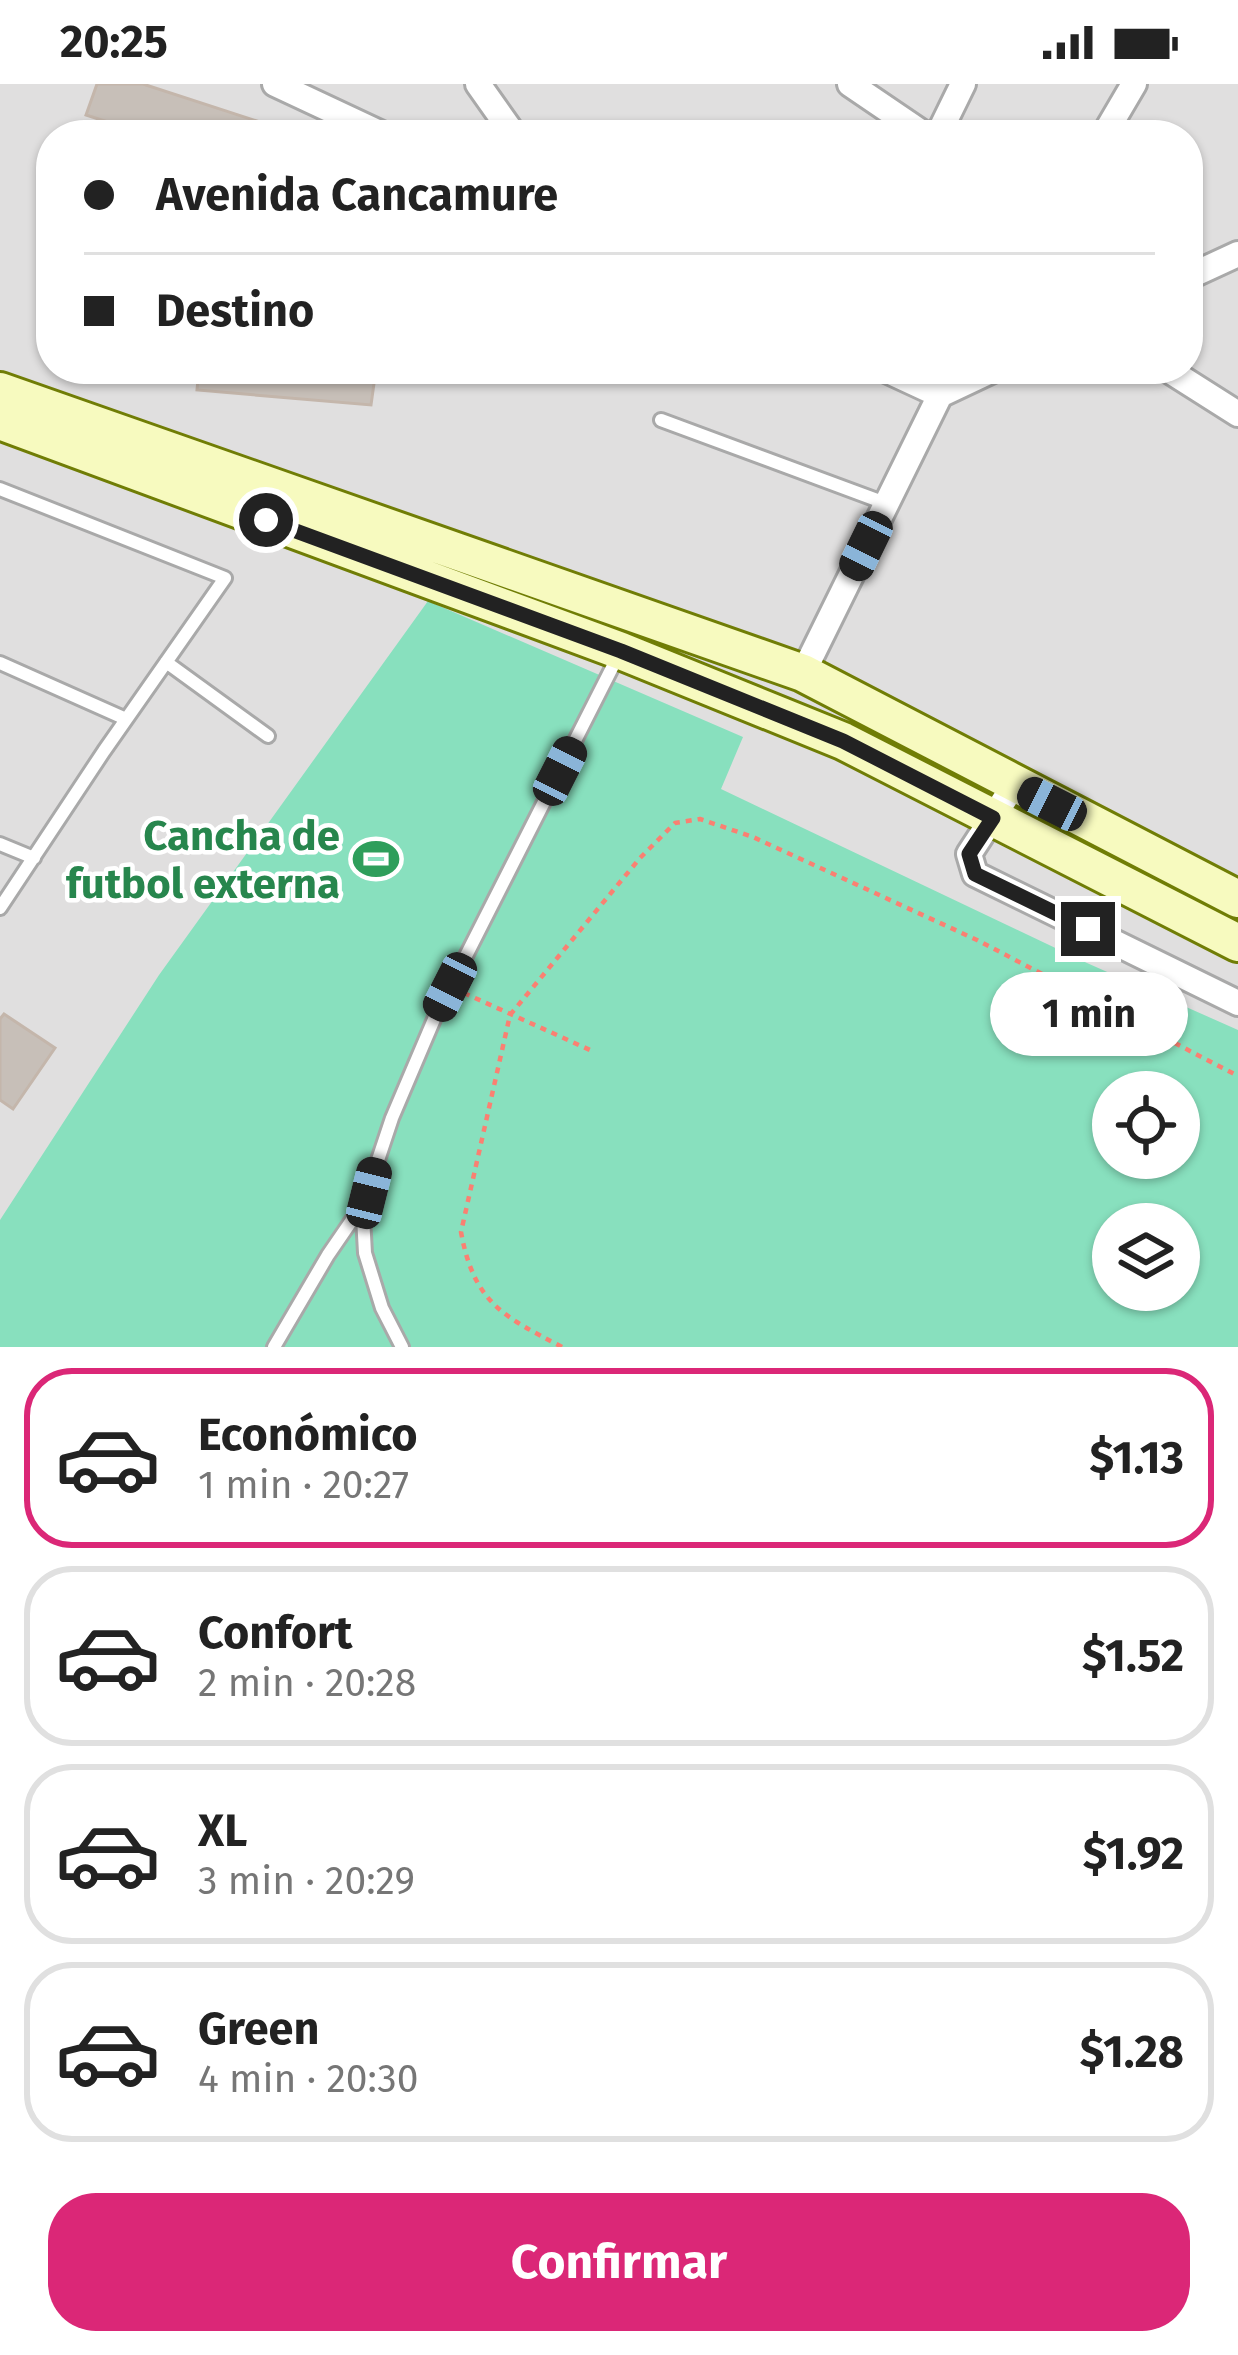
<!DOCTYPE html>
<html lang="es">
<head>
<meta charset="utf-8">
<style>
	:root { --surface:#fff; --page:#f6f6f6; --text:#222; --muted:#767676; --line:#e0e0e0; --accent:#db2777 }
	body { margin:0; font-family:"Fira Sans",sans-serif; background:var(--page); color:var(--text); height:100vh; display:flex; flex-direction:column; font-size:45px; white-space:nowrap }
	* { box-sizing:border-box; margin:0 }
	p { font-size:39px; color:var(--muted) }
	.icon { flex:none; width:66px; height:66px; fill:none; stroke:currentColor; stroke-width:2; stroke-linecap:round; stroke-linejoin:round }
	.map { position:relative; height:1263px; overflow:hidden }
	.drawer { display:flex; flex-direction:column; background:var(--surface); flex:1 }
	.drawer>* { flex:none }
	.hud { position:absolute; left:36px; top:36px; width:1167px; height:264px; border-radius:48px; box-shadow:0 3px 9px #0004; display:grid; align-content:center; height:264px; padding:0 48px; background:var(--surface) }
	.buttons { position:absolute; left:1092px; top:987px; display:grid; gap:24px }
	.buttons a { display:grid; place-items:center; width:108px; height:108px; border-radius:50%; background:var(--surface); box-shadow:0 3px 9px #0004; font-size:60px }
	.end { position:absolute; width:54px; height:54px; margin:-27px; border:15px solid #222; background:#fff; box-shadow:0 0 0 6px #fff }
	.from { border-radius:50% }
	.bubble { position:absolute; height:84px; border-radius:42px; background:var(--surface); box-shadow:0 3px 9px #0004; font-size:39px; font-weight:700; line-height:84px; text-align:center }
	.car { position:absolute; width:36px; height:72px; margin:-36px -18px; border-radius:15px; box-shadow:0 0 9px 3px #0007; background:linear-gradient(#222 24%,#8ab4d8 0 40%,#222 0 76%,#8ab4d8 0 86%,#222 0) }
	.hud b { display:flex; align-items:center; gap:42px; height:114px; font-size:45px }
	.hud b+b { border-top:3px solid var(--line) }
	.hud i { width:30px; height:30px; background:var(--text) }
	ul { padding:21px 0 0; list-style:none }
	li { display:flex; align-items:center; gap:36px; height:180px; margin:0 24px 18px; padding:0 24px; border:6px solid var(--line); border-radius:48px }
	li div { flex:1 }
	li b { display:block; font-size:45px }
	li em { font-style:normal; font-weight:700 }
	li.on { border-color:var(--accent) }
	li>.icon { width:108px; height:108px; stroke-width:1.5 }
	.cta { display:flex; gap:24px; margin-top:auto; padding:24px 48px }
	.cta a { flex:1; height:138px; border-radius:48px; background:var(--accent); color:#fff; font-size:48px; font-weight:700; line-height:138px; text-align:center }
	.status { display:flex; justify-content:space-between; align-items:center; height:84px; padding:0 60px; background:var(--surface); direction:ltr }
	.status svg { height:33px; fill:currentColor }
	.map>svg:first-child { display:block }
	.residential { fill:#e0dfdf; fill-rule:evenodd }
	.pitch { fill:#88e0be; fill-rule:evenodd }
	.building { fill:#c7bfb8; stroke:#c4b6ab; stroke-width:3 }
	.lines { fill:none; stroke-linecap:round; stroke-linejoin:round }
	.service-casing { stroke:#a9a9a9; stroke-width:18 }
	.minor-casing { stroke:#a9a9a9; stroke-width:30 }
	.secondary-casing { stroke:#707d05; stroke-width:42 }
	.path { stroke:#fa8072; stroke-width:4.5; stroke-dasharray:6 6; stroke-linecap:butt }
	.service { stroke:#fff; stroke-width:12 }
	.minor { stroke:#fff; stroke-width:24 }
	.secondary { stroke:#f7fabf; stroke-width:36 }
	.route { stroke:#222; stroke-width:15 }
	.labels { text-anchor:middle; stroke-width:9; stroke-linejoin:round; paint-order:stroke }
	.leisure-label { font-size:42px; font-weight:bold; fill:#27864d; stroke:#fff; text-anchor:end }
</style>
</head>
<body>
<div class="status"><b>20:25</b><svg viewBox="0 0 49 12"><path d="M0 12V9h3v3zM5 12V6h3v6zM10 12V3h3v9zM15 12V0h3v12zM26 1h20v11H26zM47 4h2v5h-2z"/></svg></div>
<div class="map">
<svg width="1238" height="1263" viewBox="0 0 1238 1263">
	<rect width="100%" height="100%" fill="#f2efe9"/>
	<path class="residential" d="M0,0H1238V1263H0ZM51,51H1188V285H51ZM1113,1008H1179V1074H1113ZM1113,1140H1179V1206H1113Z"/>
	<path class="pitch" d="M428,517L743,653L721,705L1087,879L1238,946V1263H0V1136L159,891ZM1113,1008H1179V1074H1113ZM1113,1140H1179V1206H1113Z"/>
	<path class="building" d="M97,0H143L263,39L258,51H148L86,31Z
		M199,285H376L371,321L197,306Z
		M4,930L55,964L13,1025L0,1016V935Z"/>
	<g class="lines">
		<g class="service-casing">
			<path id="service" d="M661,336L885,419
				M0,405L225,494L104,667L0,824
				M166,578L268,652
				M0,579L126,635
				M0,760L34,774
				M274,1263L328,1171L352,1136L363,1133
				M402,1263L382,1224L365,1169L363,1133L375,1085L392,1034L435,933L620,568"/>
		</g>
		<g class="minor-casing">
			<path id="minor" d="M275,0L384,51
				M478,0L514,51
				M850,0L925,51
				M938,51L963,0
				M1104,51L1134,0
				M1188,193L1238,170
				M884,285L940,311
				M1167,285L1238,330
				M803,589L940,311L995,285
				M1014,701L969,770L975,790L1238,919"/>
		</g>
		<g class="secondary-casing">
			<path id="secondary" d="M0,307L803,589L1238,815
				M0,337L621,567L843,657L1238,859"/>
		</g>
		<path class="path" d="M464,909L590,966
			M562,1263C503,1232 474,1219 461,1148L510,931L640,774L675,739L700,735L753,753L977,856L1238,992"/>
		<use href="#service" class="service"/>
		<use href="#minor" class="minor"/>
		<use href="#secondary" class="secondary"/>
	</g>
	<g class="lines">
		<path class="route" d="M266,436L621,567L843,657L993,734L969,770L975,790L1088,845"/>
	</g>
	<defs>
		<g id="stadium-bare" transform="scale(3.6)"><path d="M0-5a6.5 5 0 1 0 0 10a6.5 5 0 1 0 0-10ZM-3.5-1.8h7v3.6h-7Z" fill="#2e9e5b" stroke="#fff" stroke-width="2.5" paint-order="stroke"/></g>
	</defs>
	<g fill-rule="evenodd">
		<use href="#stadium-bare" x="376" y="775"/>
	</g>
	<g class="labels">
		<g class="leisure-label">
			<text x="340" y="766">Cancha de<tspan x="340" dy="48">futbol externa</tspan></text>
		</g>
	</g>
</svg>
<div class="buttons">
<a><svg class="icon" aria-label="locate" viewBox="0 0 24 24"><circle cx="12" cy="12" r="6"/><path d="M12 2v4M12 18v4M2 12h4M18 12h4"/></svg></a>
<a><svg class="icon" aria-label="layers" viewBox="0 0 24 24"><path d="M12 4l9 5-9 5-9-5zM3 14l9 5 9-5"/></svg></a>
</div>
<i class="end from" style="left:266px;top:436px"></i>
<i class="end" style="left:1088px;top:845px"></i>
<div class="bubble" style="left:990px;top:888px;width:198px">1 min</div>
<i class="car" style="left:866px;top:462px;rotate:206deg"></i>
<i class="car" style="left:560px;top:687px;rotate:27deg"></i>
<i class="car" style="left:1052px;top:720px;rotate:297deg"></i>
<i class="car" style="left:450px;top:903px;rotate:207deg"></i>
<i class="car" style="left:369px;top:1109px;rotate:14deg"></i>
<div class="hud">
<b><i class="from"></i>Avenida Cancamure</b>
<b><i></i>Destino</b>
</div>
</div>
<section class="drawer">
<ul>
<li class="on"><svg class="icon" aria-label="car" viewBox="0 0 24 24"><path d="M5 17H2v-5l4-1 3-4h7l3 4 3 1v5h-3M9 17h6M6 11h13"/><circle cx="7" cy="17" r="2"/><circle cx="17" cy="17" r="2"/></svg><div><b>Económico</b><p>1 min · 20:27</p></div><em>$1.13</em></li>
<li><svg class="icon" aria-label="car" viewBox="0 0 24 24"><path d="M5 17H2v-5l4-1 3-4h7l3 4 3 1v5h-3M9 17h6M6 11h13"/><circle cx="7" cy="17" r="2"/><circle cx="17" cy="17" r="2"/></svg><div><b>Confort</b><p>2 min · 20:28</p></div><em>$1.52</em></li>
<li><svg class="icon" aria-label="car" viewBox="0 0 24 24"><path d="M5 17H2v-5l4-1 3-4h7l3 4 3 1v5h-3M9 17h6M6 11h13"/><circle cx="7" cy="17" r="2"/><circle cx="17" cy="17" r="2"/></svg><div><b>XL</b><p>3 min · 20:29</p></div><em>$1.92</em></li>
<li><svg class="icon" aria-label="car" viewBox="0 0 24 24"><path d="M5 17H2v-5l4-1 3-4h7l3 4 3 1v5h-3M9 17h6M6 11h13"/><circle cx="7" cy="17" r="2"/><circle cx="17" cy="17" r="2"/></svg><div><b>Green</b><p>4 min · 20:30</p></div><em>$1.28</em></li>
</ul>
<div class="cta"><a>Confirmar</a></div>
</section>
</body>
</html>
